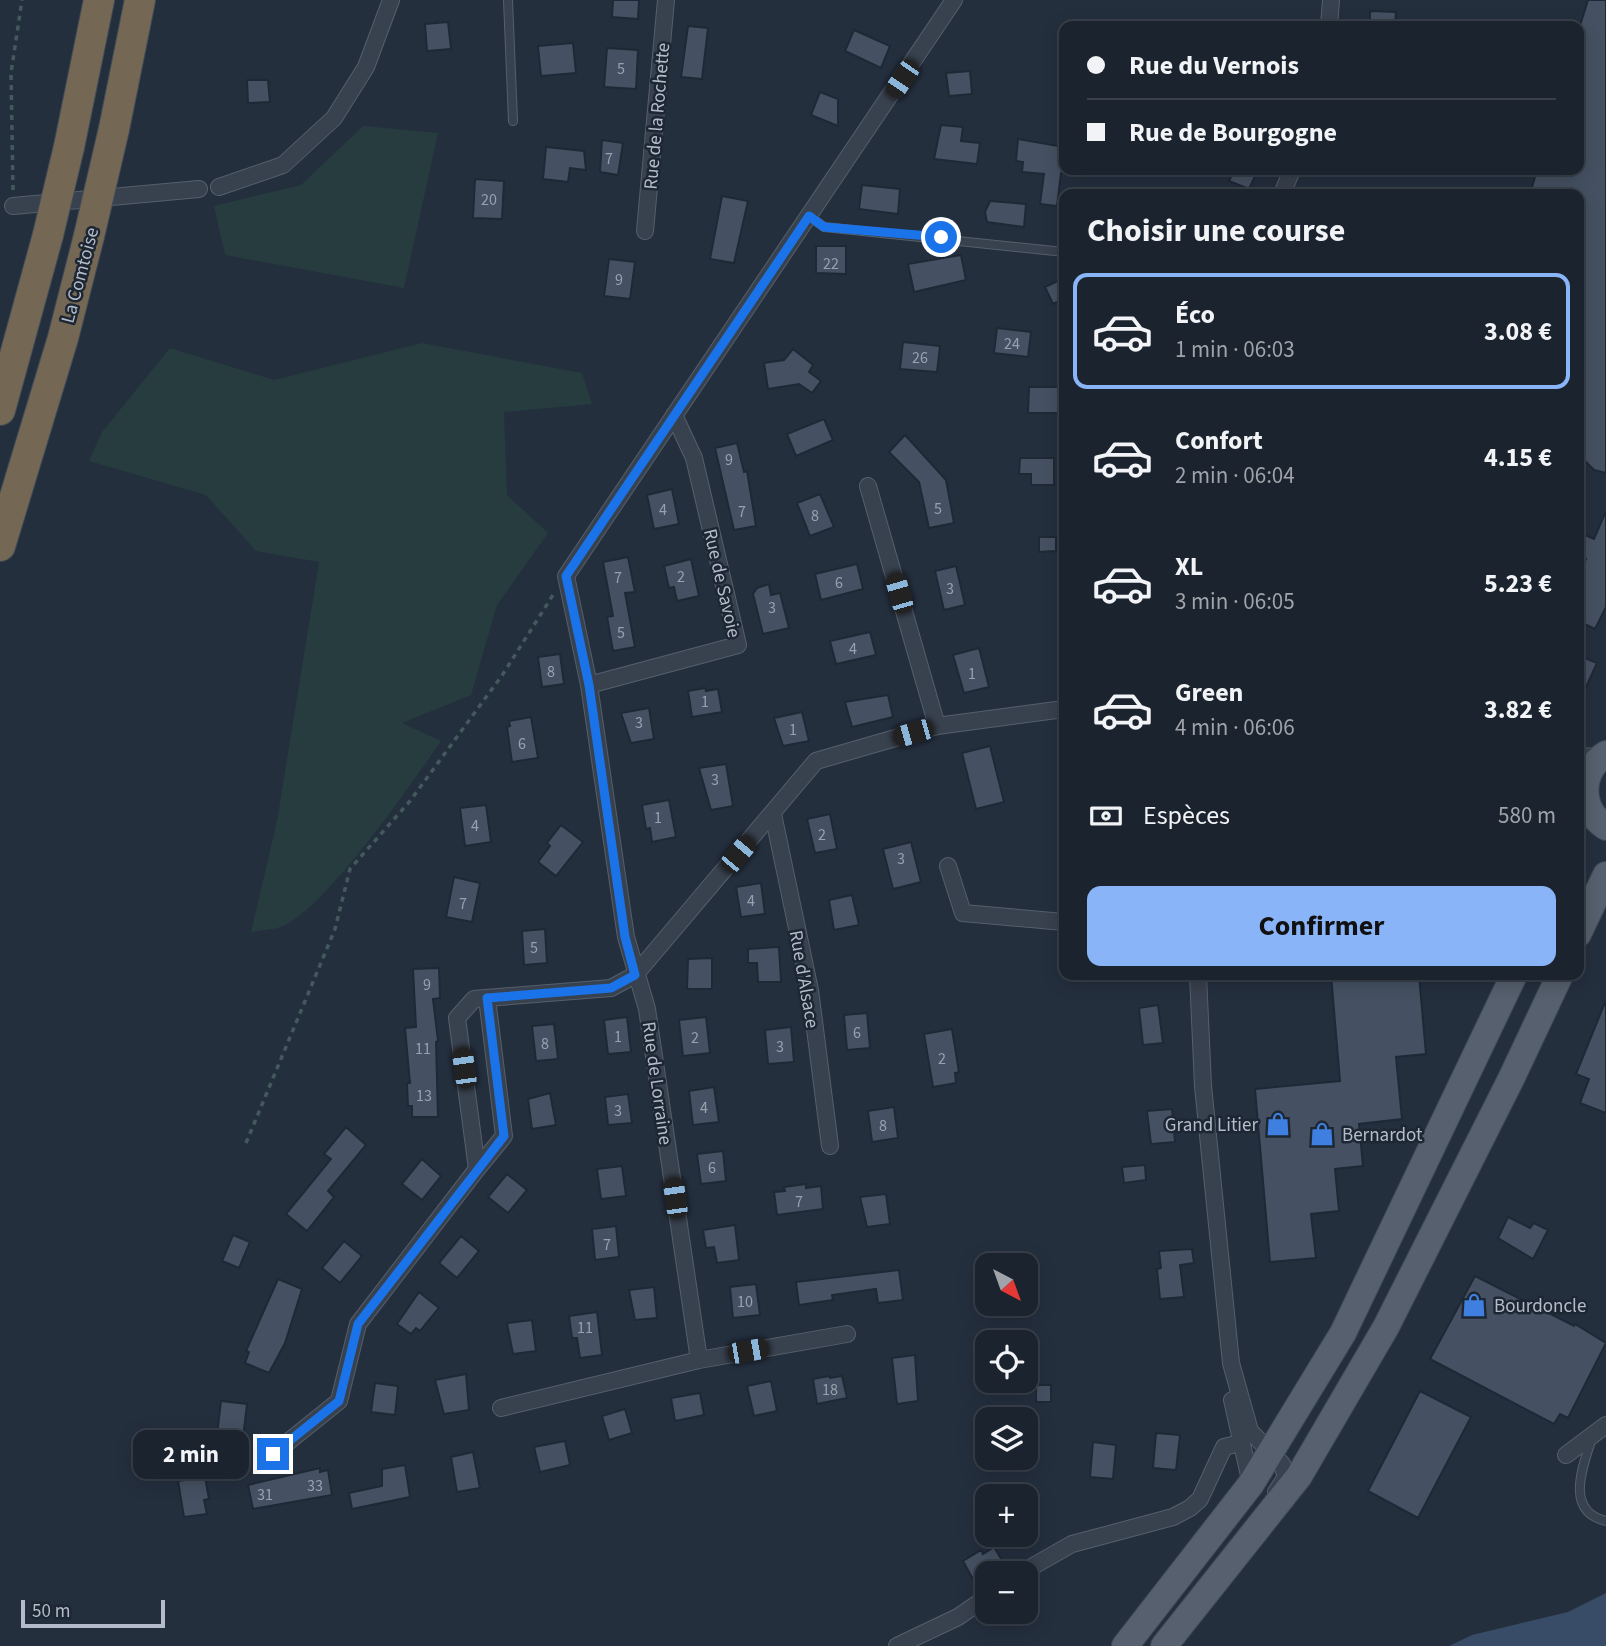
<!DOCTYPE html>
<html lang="fr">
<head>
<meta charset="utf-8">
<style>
	:root { --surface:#1b232e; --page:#242b36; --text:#f1f3f6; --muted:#a0a4aa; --line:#39404a; --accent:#8ab4f8 }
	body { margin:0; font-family:"Source Sans 3",sans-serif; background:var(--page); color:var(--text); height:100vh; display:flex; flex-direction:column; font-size:26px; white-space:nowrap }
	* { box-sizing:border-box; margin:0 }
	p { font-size:23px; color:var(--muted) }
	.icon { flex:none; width:38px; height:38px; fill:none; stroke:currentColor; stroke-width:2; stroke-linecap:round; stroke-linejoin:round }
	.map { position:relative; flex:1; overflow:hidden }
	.side { position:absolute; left:1059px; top:189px; width:525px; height:791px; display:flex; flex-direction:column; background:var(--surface); border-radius:14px; box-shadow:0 4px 18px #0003,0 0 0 2px var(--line) }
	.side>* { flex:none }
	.guide { position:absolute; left:1059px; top:21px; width:525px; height:154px; border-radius:14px; box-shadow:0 4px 18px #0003,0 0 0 2px var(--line); display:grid; align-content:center; height:154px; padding:0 28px; background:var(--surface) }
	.needle { width:46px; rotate:139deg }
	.buttons { position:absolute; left:975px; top:1253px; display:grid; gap:14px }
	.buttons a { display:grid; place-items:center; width:63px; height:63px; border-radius:14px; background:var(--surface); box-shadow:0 4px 18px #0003,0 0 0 2px var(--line); font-size:35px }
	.scale { position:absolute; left:21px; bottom:18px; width:144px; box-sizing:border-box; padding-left:7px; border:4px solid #b4bcc9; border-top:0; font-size:19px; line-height:24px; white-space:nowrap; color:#b4bcc9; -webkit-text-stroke:5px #1d2633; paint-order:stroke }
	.end { position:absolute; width:32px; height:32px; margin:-16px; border:9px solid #1a73e8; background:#fff; box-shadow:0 0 0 4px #fff }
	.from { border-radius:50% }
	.bubble { position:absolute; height:49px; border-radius:14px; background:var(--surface); box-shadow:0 4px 18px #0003,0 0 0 2px var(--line); font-size:23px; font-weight:700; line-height:49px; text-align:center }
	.car { position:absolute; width:21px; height:42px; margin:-21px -10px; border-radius:9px; box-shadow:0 0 5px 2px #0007; background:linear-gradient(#222 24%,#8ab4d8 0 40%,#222 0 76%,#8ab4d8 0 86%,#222 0) }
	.guide b { display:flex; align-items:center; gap:24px; height:66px; font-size:26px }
	.guide b+b { border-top:2px solid var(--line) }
	.guide i { width:18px; height:18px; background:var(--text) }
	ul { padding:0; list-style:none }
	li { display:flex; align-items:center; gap:21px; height:116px; margin:0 14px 10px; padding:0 14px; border:4px solid transparent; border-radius:14px }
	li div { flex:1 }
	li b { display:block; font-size:26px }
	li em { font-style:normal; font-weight:700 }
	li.active { border-color:var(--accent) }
	li>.icon { width:63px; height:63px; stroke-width:1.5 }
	h2 { padding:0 28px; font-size:32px; line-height:84px }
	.pay { display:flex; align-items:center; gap:18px; height:77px; padding:0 28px; font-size:26px }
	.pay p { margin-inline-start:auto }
	.button { display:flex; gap:14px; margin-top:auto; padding:14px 28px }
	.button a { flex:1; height:80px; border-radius:14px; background:var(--accent); color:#111; font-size:28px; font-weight:700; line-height:80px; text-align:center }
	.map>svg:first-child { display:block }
	.green { fill:#263c3f }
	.water { fill:#394c67 }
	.building { fill:#455162; stroke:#1f2835; stroke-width:2 }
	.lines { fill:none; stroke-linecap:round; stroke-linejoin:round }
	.service-casing { stroke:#565f6c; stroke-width:10 }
	.minor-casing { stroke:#565f6c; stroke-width:18 }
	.primary-casing { stroke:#414a57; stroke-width:28 }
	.motorway-casing { stroke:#434c59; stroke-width:32 }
	.path { stroke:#44595c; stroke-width:3.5; stroke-dasharray:5 5; stroke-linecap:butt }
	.service { stroke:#38414e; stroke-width:8 }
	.minor { stroke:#38414e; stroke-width:16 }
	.primary { stroke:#56606e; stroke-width:26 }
	.motorway { stroke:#746855; stroke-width:30 }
	.motorway-bridge-casing { stroke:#434c59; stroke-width:32; stroke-linecap:butt }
	.motorway-bridge { stroke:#746855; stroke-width:30 }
	.route { stroke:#1a73e8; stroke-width:9 }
	.labels { text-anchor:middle; stroke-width:5; stroke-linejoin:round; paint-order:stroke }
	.number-label { font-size:16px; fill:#98a1af }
	.street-label { font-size:19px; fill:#b4bcc9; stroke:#1d2633 }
	.poi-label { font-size:19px; fill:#b4bcc9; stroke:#1d2633; text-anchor:start }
</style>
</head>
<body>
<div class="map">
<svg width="1606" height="1646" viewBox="0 0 1606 1646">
	<rect width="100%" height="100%" fill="#242f3e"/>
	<path class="green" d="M363,126L438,133L404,288L225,255L214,206L301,185Z
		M422,343L582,373L592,404L504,412L507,495L548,533L497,605L471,695L402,723L441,741C413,782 325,909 283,926C273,930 261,930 251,932L277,821L319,562L256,551L206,495L89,461L102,432L170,348L274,380Z"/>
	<path class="water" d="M1606,1593V1646H1449L1472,1635L1568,1612Z"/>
	<path class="building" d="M613,0H639L638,19L612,17Z
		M1588,0H1606V473L1594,470L1578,454V194H1530L1537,170H1578V32Z
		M1370,11L1396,12L1395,26H1370Z
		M448,22L451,49L427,51L425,24Z
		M688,26L708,28L702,79L681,77Z
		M854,30L890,46L881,68L845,51Z
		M573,43L576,73L541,76L538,46Z
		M607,48L638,50L636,89L604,87Z
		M970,71L972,94L949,96L946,73Z
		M247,80H268L270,102L248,103Z
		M820,92L838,99V126L811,115Z
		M941,125L963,127L961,141L980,143L977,164L934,159Z
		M1018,139L1064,147V173H1061L1057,206L1040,204L1044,174L1022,172L1023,162L1016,161Z
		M602,140L623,143L618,175L600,172Z
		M546,147L584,151L586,170L570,168L568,182L543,179Z
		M1234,170H1258L1249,189L1229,181Z
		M475,179L504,181L502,219L473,218Z
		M862,185L900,189L898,214L859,209Z
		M722,196L748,201L734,263L710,259Z
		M990,201L1026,204L1024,227L987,222L985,212Z
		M816,246H846V274L816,273Z
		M961,255L966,280L914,292L908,264Z
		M609,259L635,262L630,299L604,296Z
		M1064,278V299L1053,304L1045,287Z
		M997,328L1031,332L1028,357L994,353Z
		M903,342L940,346L937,372L900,369Z
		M793,349L813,365L809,372L821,381L812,393L799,384L768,389L764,363L784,360Z
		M1029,387H1062V413H1028Z
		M824,419L833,440L796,456L787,434Z
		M905,435L946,480L954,523L929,528L919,482L889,452Z
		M737,443L744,472L747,471L756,526L734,530L715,448Z
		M1020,458H1054V485H1031V474H1019Z
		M672,489L679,524L654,529L647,495Z
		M820,494L834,527L810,536L797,503Z
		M1606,511V607L1595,629L1578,621V576L1586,559L1578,556V532L1594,539Z
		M1039,537H1056V551L1039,552Z
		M628,557L635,592L625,593L635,647L613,651L607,617L613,616L603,562Z
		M691,559L699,596L677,601L674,587L669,588L664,566Z
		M857,564L863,589L821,600L815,574Z
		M956,566L965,605L944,610L935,571Z
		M769,584L771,595L780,593L789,628L763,634L753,594L757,588Z
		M870,632L876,655L836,664L830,641Z
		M979,648L989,687L964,693L953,655Z
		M560,654L564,684L542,687L538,657Z
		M1578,655L1597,663L1578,705Z
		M705,688L706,691L718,689L722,712L692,717L688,691Z
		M888,695L893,717L852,727L845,702Z
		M649,708L654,739L631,743L621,713Z
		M802,712L809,741L783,746L774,718Z
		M531,717L538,758L512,762L507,727L510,726L509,721Z
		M990,746L1004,802L976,809L962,753Z
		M726,764L733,806L711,810L699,768Z
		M669,800L676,837L652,842L650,828L646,829L642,805Z
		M486,805L491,842L465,846L460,808Z
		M830,814L837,849L815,853L807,819Z
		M561,825L583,842L556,876L538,862L550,846L547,843Z
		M911,842L921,882L893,889L883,849Z
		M454,877L480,883L472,922L446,917Z
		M761,883L765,914L741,917L736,887Z
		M852,895L859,925L834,930L829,900Z
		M545,929L547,963L524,965L522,931Z
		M779,947L781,982H758L757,963H748V949Z
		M712,958V989H687L688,959Z
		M439,968L440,998L433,999L438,1041L436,1042L438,1117H412V1106H408L407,1083H410L405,1028L416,1027L413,969Z
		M1331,975H1419L1426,1054L1396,1057L1402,1119L1359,1124L1363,1166L1335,1169L1339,1211L1311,1214L1316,1258L1270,1262L1255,1089L1340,1081Z
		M1606,1000V1113L1580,1103L1589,1079L1576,1074Z
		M1158,1005L1163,1043L1143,1045L1139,1008Z
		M867,1013L870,1048L847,1050L844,1015Z
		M627,1017L631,1052L608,1054L604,1020Z
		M706,1017L710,1053L683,1056L679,1020Z
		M554,1024L558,1059L536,1061L532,1026Z
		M791,1027L794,1062L768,1064L765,1030Z
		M952,1029L959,1072L955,1073L956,1083L933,1087L924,1034Z
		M714,1087L719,1122L693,1125L689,1091Z
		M550,1093L556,1125L532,1129L528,1099Z
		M628,1094L632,1123L608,1125L605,1097Z
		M894,1107L898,1138L872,1142L868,1111Z
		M1172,1109L1175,1142L1151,1144L1147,1111Z
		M346,1127L366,1145L328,1191L334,1197L307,1231L286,1214L331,1159L324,1154Z
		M723,1151L726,1181L701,1184L697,1154Z
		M422,1159L441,1176L422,1200L402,1184Z
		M1145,1165L1146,1180L1124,1183L1122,1167Z
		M622,1166L626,1196L601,1199L597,1169Z
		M507,1174L527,1190L508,1213L488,1197Z
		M806,1184V1188L821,1186L823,1209L777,1215L774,1192L785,1191L784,1187Z
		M886,1194L890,1224L867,1227L860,1197Z
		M1508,1217L1530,1228L1534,1223L1548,1230L1533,1259L1498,1238Z
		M735,1225L739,1260L717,1263L714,1247L706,1248L703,1230Z
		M616,1226L619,1257L595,1260L592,1229Z
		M233,1235L250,1242L239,1268L222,1261Z
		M461,1236L479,1251L457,1278L439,1263Z
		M344,1241L362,1256L340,1283L322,1268Z
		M1192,1249L1194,1263L1180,1265L1184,1297L1160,1299L1157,1269L1161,1268L1159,1251Z
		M899,1270L903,1300L878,1303L876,1289L832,1295L833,1300L799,1305L796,1282Z
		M1475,1276L1574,1326L1575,1324L1606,1343L1568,1418L1560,1414L1554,1424L1430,1359Z
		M278,1279L302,1289L285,1343L269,1373L245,1363L249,1352L246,1351Z
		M756,1284L760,1315L733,1318L730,1287Z
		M654,1287L657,1318L635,1320L629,1290Z
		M419,1292L439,1308L420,1331L416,1328L411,1334L397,1324Z
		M597,1312L602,1355L580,1358L577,1338H572L569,1316Z
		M532,1320L536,1351L513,1354L507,1323Z
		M915,1355L918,1401L897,1404L892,1358Z
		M466,1374L469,1410L444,1414L435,1380Z
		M829,1376L830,1378L842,1376L847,1398L817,1404L813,1379Z
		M771,1381L777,1411L754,1416L747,1386Z
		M375,1383L398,1386L395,1415L371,1412Z
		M1036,1385H1051V1402H1036Z
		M1420,1391L1471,1417L1418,1518L1368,1491Z
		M700,1393L704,1415L675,1421L671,1398Z
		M221,1401L247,1404L243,1438L217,1435Z
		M625,1409L632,1433L609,1440L602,1416Z
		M1156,1433L1180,1435L1176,1470L1153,1468Z
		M565,1441L570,1465L540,1472L534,1447Z
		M1093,1442L1116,1445L1113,1479L1090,1477Z
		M473,1452L480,1488L457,1492L451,1457Z
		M405,1465L410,1497L352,1509L349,1493L382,1486V1469Z
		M320,1468V1472L328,1470L332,1495L253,1509L248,1485Z
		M205,1477L209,1499L204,1500L207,1514L184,1517L178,1481Z
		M994,1547L1006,1567L995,1573H987V1578L976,1585L963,1561L981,1550L983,1554Z"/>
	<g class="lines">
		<g class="service-casing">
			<path id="service" d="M508,0L513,121
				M809,216L824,227L1064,252
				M1592,1438C1583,1466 1564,1511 1606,1521"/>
		</g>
		<g class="minor-casing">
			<path id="minor" d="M1329,26L1331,0
				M219,187L283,165L334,118L366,67L391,0
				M1282,194L1292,170
				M13,206L199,189
				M645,231L666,0
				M868,486L937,726
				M589,685L738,645L694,458L674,415
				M1578,756L1601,757
				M773,814L810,990L830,1146
				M948,866L963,913L1064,922
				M1198,975L1203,1086L1231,1363L1250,1431L1282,1464L1286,1477L1276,1492
				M477,1169L504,1136L487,998
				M847,1334L699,1360L647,1009L626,937L589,685L566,576L954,0
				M1232,1400L1251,1484
				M501,1408L699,1360
				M273,1454L339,1401L358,1324L477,1169L457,1018L474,999L611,988L635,975L816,761L937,726L1064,709
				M1566,1455L1606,1425
				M1021,1573L1072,1544L1173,1517L1190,1508L1200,1499L1224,1447L1240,1443
				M897,1646L958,1617L987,1597"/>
		</g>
		<g class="primary-casing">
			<path id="primary" d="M1606,754C1578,771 1579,810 1606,827
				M1578,934L1606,875
				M1125,1646L1251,1484L1343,1333L1514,975
				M1164,1646L1299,1476L1386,1327L1511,1079L1560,975"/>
		</g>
		<g class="motorway-casing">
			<path id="motorway" d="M114,129L140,0
				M69,147L99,0
				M0,410L48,235
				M0,546L63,338L89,236"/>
		</g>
		<path class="path" d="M13,190L11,73L22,0
			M246,1143L335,929L350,869L410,801L503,674L553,595"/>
		<use href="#service" class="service"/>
		<use href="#minor" class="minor"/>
		<use href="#primary" class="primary"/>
		<use href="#motorway" class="motorway"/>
		<g class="motorway-bridge-casing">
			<path id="motorway-bridge" d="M48,235L69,147
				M89,236L114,129"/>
		</g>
		<use href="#motorway-bridge" class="motorway-bridge"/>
	</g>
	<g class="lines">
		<path class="route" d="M273,1454L339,1401L358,1324L504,1136L487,998L611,988L635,975L625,937L589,685L566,576L809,216L824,227L941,237"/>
	</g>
	<defs>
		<g id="shop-bare" transform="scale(1.89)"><path d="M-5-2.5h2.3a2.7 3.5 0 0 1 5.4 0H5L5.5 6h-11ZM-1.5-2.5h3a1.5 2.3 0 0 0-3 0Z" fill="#3f7fe0" stroke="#1d2633" stroke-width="2.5" paint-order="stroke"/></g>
	</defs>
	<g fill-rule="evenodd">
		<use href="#shop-bare" x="1278" y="1124"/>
		<use href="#shop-bare" x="1322" y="1134"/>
		<use href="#shop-bare" x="1474" y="1305"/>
	</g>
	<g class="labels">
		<g class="number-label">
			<text x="621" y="74">5</text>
			<text x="609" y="164">7</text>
			<text x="489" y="205">20</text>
			<text x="831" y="269">22</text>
			<text x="619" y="285">9</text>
			<text x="1012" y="349">24</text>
			<text x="920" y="363">26</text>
			<text x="729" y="465">9</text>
			<text x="938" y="514">5</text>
			<text x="663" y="515">4</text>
			<text x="742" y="517">7</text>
			<text x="815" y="521">8</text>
			<text x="681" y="582">2</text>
			<text x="618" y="583">7</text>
			<text x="839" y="588">6</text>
			<text x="950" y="594">3</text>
			<text x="772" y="613">3</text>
			<text x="621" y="638">5</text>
			<text x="853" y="654">4</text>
			<text x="551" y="677">8</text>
			<text x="972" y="679">1</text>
			<text x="705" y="707">1</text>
			<text x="639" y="728">3</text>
			<text x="793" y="735">1</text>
			<text x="522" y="749">6</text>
			<text x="715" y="785">3</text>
			<text x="658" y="823">1</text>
			<text x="475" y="831">4</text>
			<text x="822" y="840">2</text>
			<text x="901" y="864">3</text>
			<text x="751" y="906">4</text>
			<text x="463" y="909">7</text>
			<text x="534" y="953">5</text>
			<text x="427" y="990">9</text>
			<text x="857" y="1038">6</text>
			<text x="618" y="1042">1</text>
			<text x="695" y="1043">2</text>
			<text x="545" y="1049">8</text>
			<text x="780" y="1052">3</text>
			<text x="423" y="1054">11</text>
			<text x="942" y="1064">2</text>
			<text x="424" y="1101">13</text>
			<text x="704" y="1113">4</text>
			<text x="618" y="1116">3</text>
			<text x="883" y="1131">8</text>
			<text x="712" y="1173">6</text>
			<text x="799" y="1207">7</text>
			<text x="607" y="1250">7</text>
			<text x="745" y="1307">10</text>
			<text x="585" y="1333">11</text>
			<text x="830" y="1395">18</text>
			<text x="315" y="1491">33</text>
			<text x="265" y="1500">31</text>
		</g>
		<g class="street-label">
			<text transform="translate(656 116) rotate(-85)" y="7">Rue de la Rochette</text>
			<text transform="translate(79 275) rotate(-75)" y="7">La Comtoise</text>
			<text transform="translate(723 583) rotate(77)" y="7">Rue de Savoie</text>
			<text transform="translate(805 979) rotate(80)" y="7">Rue d'Alsace</text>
			<text transform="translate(658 1083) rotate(82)" y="7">Rue de Lorraine</text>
		</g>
		<g class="poi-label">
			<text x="1258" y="1131" text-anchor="end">Grand Litier</text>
			<text x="1342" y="1141">Bernardot</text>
			<text x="1494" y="1312">Bourdoncle</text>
		</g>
	</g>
</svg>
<div class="buttons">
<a><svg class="needle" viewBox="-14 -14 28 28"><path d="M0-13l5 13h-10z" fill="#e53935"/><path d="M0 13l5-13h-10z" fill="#a0a4aa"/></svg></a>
<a><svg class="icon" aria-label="locate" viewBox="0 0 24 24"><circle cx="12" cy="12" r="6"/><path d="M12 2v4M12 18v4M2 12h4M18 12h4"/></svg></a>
<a><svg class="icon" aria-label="layers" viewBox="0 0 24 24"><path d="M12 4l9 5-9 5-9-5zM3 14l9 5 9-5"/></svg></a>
<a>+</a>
<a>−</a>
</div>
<div class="scale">50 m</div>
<i class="end from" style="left:941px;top:237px"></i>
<i class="end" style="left:273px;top:1454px"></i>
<div class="bubble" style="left:133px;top:1430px;width:116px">2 min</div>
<i class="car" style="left:902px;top:79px;rotate:214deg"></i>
<i class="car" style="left:899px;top:593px;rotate:344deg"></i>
<i class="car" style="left:913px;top:733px;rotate:254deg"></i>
<i class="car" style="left:738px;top:854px;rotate:40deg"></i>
<i class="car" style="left:464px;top:1068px;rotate:352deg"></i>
<i class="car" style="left:675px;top:1198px;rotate:352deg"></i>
<i class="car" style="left:748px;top:1351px;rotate:80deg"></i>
<div class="guide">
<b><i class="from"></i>Rue du Vernois</b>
<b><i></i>Rue de Bourgogne</b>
</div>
<section class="side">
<h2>Choisir une course</h2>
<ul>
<li class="active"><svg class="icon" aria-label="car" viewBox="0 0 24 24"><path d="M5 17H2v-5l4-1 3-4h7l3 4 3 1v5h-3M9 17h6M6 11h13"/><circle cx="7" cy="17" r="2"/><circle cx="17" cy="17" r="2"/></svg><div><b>Éco</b><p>1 min · 06:03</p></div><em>3.08 €</em></li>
<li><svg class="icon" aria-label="car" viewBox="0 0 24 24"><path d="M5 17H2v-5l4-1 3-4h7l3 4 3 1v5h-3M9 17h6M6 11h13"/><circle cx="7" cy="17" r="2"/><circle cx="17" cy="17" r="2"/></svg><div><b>Confort</b><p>2 min · 06:04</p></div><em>4.15 €</em></li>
<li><svg class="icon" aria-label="car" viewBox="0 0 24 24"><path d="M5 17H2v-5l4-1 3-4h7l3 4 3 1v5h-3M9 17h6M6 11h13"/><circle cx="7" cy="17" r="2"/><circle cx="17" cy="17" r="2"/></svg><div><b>XL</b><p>3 min · 06:05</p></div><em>5.23 €</em></li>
<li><svg class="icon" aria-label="car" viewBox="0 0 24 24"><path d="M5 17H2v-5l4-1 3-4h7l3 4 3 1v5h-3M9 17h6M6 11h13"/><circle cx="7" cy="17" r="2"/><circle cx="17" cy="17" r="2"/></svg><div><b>Green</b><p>4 min · 06:06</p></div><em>3.82 €</em></li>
</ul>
<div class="pay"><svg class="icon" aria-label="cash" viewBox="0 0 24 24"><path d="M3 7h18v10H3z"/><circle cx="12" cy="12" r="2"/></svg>Espèces<p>580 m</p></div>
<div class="button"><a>Confirmer</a></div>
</section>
</div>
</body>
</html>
